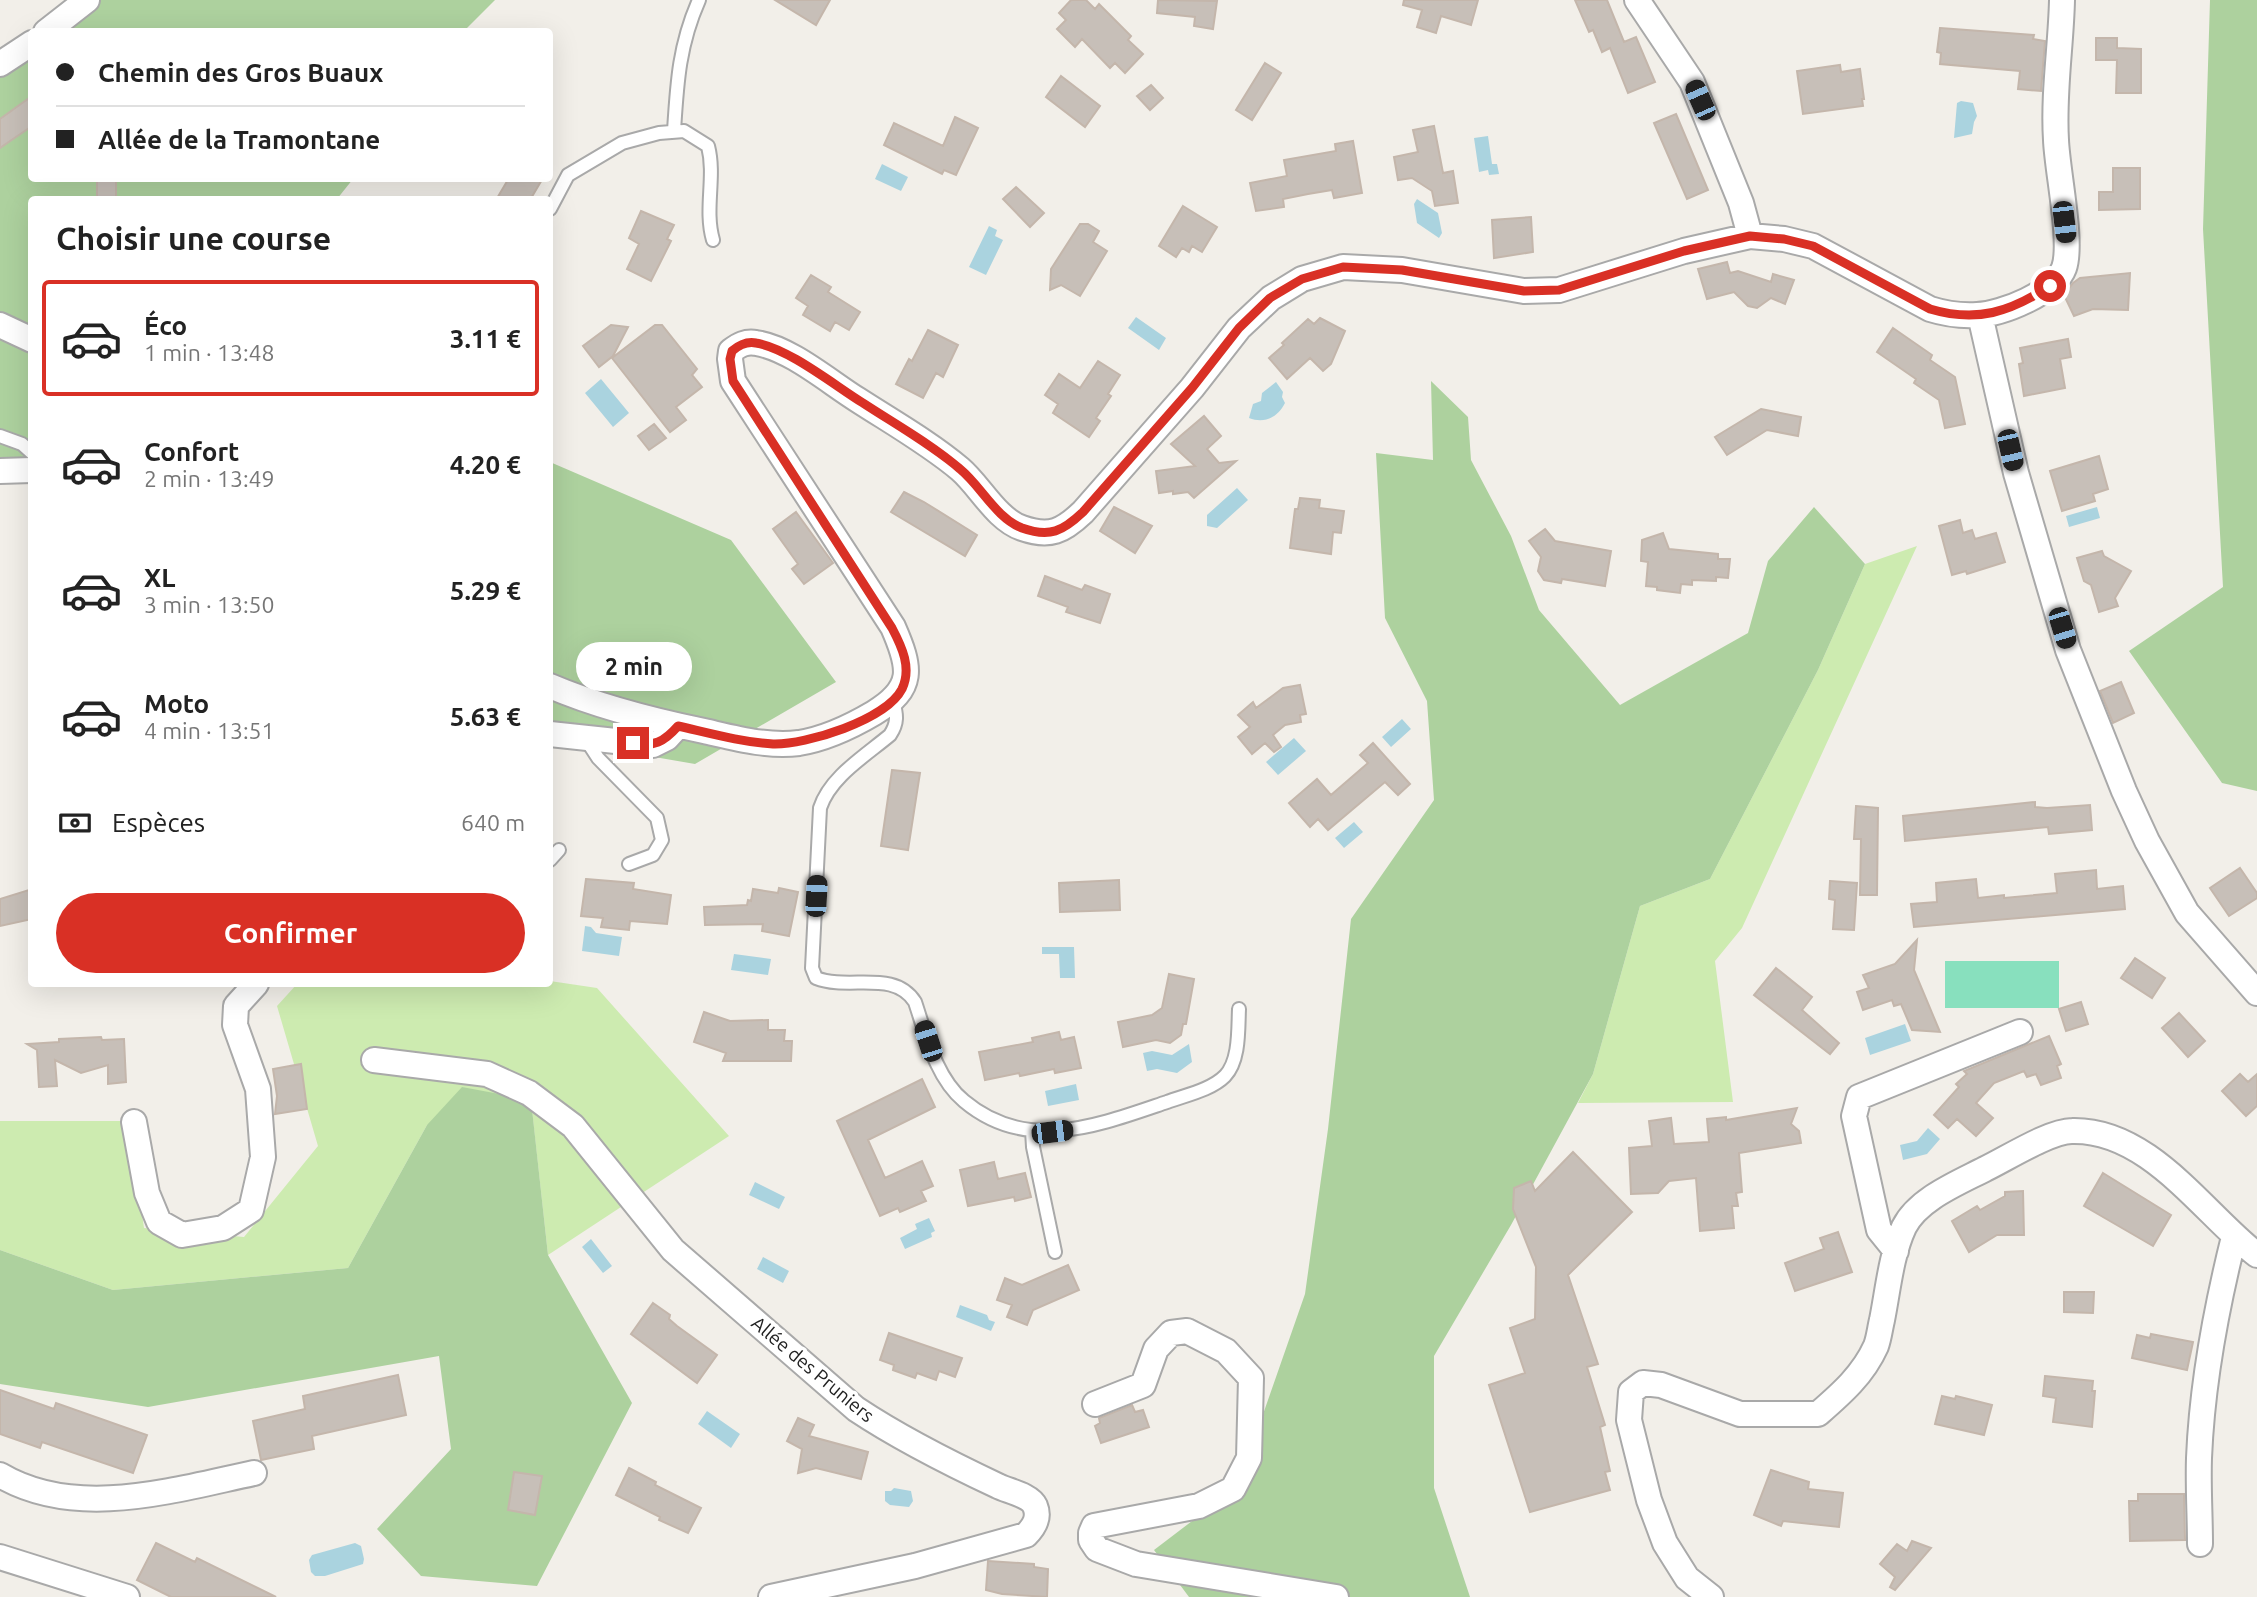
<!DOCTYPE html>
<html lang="fr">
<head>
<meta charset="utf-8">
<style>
	:root { --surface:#fff; --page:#f6f6f6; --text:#222; --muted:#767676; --line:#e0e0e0; --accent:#d93025 }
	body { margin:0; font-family:Ubuntu,sans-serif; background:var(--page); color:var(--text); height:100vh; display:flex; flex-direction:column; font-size:26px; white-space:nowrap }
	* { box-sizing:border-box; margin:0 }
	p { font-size:23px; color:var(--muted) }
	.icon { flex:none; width:38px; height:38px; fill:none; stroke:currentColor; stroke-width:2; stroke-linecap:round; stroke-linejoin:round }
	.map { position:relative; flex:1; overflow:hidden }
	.sheet { position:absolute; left:28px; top:196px; width:525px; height:791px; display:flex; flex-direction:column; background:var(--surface); border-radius:7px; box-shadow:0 7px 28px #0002 }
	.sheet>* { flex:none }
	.top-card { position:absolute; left:28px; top:28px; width:525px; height:154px; border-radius:7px; box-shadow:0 7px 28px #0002; display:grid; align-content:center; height:154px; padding:0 28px; background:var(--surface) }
	.end { position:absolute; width:32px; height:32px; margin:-16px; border:9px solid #d93025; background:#fff; box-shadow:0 0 0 4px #fff }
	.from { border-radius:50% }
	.bubble { position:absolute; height:49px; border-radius:24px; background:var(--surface); box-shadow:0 7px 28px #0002; font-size:23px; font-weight:600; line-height:49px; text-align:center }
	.car { position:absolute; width:21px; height:42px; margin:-21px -10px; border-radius:9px; box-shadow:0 0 5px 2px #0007; background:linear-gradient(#222 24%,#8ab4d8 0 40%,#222 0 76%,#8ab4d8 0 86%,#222 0) }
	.top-card b { display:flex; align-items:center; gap:24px; height:66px; font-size:26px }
	.top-card b+b { border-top:2px solid var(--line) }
	.top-card i { width:18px; height:18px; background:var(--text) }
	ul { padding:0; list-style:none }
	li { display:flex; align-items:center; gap:21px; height:116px; margin:0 14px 10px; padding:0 14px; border:4px solid transparent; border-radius:7px }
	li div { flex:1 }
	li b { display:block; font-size:26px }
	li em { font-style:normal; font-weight:600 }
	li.on { border-color:var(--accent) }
	li>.icon { width:63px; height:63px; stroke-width:1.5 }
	h2 { padding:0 28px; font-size:32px; line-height:84px }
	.pay { display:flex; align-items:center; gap:18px; height:77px; padding:0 28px; font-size:26px }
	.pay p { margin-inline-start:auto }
	.cta { display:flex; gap:14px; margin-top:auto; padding:14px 28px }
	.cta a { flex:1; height:80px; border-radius:42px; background:var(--accent); color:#fff; font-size:28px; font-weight:600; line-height:80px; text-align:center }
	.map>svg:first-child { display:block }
	.grass { fill:#cdebb0 }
	.forest { fill:#add19e }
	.pitch { fill:#88e0be }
	.water { fill:#aad3df }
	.building { fill:#c7bfb8; stroke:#c4b6ab; stroke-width:2 }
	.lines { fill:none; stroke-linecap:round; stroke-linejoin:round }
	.lane-casing { stroke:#a9a9a9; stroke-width:16 }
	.street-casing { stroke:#a9a9a9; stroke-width:28 }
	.lane { stroke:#fff; stroke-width:12 }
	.street { stroke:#fff; stroke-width:24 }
	.route { stroke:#d93025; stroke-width:9 }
	.labels { text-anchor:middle; stroke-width:7; stroke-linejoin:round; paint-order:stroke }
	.street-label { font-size:19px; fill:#222; stroke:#fff }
</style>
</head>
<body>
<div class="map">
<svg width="2257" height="1597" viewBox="0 0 2257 1597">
	<rect width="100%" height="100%" fill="#f2efe9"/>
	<path class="grass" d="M1917,546L1742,928L1715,961L1733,1102L1578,1103L1593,1074L1640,906L1710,879L1818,670L1865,564Z
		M550,981L597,988L729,1136L548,1255L531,1101L427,1125L348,1268L113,1290L0,1250V1121H129L144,1228L244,1237L318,1146L277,1006L297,984H550Z"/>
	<path class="forest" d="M83,0H495L464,31L35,32Z
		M2210,0H2257V791L2222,783L2129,651L2223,587L2203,229Z
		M31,34L32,178L353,179L337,199L32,200L31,477H0V55Z
		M1431,381L1468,417L1471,460L1511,536L1539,610L1620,705L1748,633L1768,561L1814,507L1865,564L1818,670L1710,879L1640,906L1593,1074L1511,1225L1434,1356V1488L1470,1597H1189L1154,1550L1238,1486L1305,1294L1328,1129L1351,919L1434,800L1427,701L1385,618L1376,453L1433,460Z
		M550,462L731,540L836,682L695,764L550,739Z
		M462,1087L531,1100L548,1255L632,1403L537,1586L421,1576L377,1529L451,1449L439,1356L148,1407L0,1384V1250L113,1290L348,1268L427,1125Z"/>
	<path class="pitch" d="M1945,961H2059V1008H1945Z"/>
	<path class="water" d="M1961,101L1973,103L1977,116L1974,122L1972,134L1954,138L1957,103Z
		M1488,136L1492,164H1497L1499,174L1489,175L1488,170L1479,172L1474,138Z
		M882,164L908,177L901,191L875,179Z
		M1417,199L1438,213L1442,233L1439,238L1417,223L1414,204Z
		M989,226L997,230L995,236L1003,240L986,275L969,267Z
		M1136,317L1166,338L1159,350L1128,328Z
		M601,379L629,413L613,427L585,393Z
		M1276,382L1283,392L1282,397L1285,403C1278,417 1265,424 1249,418L1253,404L1261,401L1262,393Z
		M1237,488L1248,500L1217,528L1207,526V515Z
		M2097,507L2100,518L2069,527L2066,516Z
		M1402,719L1411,729L1391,747L1382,737Z
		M1294,738L1306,751L1278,775L1266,762Z
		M1354,822L1363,832L1344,848L1335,838Z
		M585,926L591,927L596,933L622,937L619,956L582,951Z
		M1042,947H1074L1075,978H1060L1059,954H1042Z
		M734,954L771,959L768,975L731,970Z
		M1905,1024L1911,1041L1870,1055L1865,1038Z
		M1189,1044L1192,1062L1177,1073L1157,1069L1147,1071L1143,1053L1152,1051L1172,1055Z
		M1076,1084L1079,1100L1048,1106L1045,1091Z
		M1928,1128L1940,1139L1927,1154L1903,1160L1900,1145L1917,1141Z
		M755,1182L785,1197L779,1209L749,1195Z
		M929,1218L935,1231L931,1233L932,1237L905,1249L900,1238L917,1229L915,1224Z
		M591,1239L612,1266L603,1273L582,1247Z
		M763,1257L789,1271L783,1283L757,1269Z
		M960,1305L987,1315L989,1320L995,1322L991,1331L956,1317Z
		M707,1411L740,1434L731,1448L698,1424Z
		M894,1488L911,1491L913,1501L909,1507L890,1505L885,1501V1491H891Z
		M355,1543L361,1546L364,1559L363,1564L325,1576H315L311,1572L309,1560L312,1555Z"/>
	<path class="building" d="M775,0H830L816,25Z
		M1071,0H1086L1095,9L1099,4L1131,36L1128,40L1143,54L1125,73L1115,63L1110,68L1082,39L1075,47L1057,29L1066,20L1059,13Z
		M1158,0L1217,1L1213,29L1194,26L1195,17L1157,13Z
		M1404,0H1478L1471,25L1441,16L1436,33L1417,27L1422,10L1403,5Z
		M1575,0H1607L1624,42L1636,37L1655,82L1628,93L1610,48L1602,52L1593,30L1589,32Z
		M1940,28L2034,35L2033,39L2045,41L2041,91L2018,89L2020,71L1940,64L1941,53L1937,52Z
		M2096,38H2117V48L2141,49V93H2116L2117,60H2096Z
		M1265,63L1281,73L1252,120L1236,110Z
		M1840,65L1841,72L1860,69L1864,99H1862L1863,106L1803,114L1797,71Z
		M1061,76L1100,106L1085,127L1046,97Z
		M1151,85L1163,98L1150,110L1137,96Z
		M32,96V126L0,148V119Z
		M1676,114L1708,190L1687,199L1654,123Z
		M955,117L978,128L956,175L944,170L942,174L884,145L894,123L943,146Z
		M1434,126L1443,173L1453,171L1458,203L1435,206L1432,191L1412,178L1398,180L1394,157L1418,152L1413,130Z
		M1353,141L1362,193L1334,198L1332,190L1308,194L1283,199L1284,207L1256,211L1250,183L1287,176L1284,160L1336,151L1335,144Z
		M2113,168H2140V209L2099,210V192H2113Z
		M97,178H116V198H97Z
		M509,178H543L530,200H496Z
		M1016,187L1044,213L1030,227L1003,199Z
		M1183,206L1217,227L1202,252L1192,246L1189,252L1182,248L1176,257L1159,246Z
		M641,211L674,225L667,239L671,241L651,281L627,269L639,244L629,238Z
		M1531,217L1533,252L1494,258L1492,220Z
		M1080,224H1088L1099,231L1093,242L1107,251L1080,296L1061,285L1050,290L1051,269Z
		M1727,262L1730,273L1738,271L1771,282L1773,274L1794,280L1785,304L1771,298L1757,308L1748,306L1734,292L1707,299L1698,269Z
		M2130,273L2128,310L2093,309L2074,316L2064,295L2073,283L2080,278Z
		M811,275L831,287L828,292L860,312L849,330L835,322L830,331L803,315L808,306L796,298Z
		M1320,318L1345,331L1331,364L1323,371L1310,358L1287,379L1269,358L1284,345L1282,343L1308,319L1314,324Z
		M611,325L628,327L613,356L599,367L583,346Z
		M655,325H662L697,369L692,375L702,387L676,407L686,420L670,432L612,358Z
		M1893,328L1932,355L1930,360L1955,377L1965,424L1945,428L1939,400L1914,383L1916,379L1877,352Z
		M928,330L958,345L943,377L936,373L923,398L896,384L909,359L912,361Z
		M2068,339L2071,357L2060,359L2065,388L2024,396L2019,364L2023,363L2020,348Z
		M1098,361L1120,375L1108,394L1111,396L1096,418L1100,421L1089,437L1053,413L1058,404L1045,395L1059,374L1080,388Z
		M1761,409L1801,417L1798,436L1767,430L1727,455L1715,437Z
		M1204,416L1221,436L1207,449L1219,463L1236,461L1194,498L1188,492L1173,494V491L1159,493L1156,471L1195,466L1171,444Z
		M654,424L666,438L649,450L638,436Z
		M2099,456L2108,489L2093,494L2095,501L2062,511L2050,471Z
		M904,492L924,502L977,535L965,556L891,512Z
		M1300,498L1320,500L1319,508L1344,511L1341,533L1333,532L1331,554L1290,548L1295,509H1298Z
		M1114,507L1152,526L1135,553L1100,531Z
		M796,512L833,563L804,584L792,569L798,564L773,529Z
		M1960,520L1963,533L1972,530L1975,539L1996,533L2005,562L1967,574L1966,571L1952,575L1939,526Z
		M1545,529L1555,541L1611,551L1605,586L1562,579L1561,583L1544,580L1538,571L1541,557L1529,541Z
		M1663,533L1669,549L1718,554V559H1730L1728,578L1716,577V581L1692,580V585L1681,584L1680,593L1657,590V587L1646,586L1648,562L1641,561L1642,540Z
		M2102,551L2104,556L2131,571L2115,598L2118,606L2099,612L2091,585L2084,581L2077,558Z
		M1045,576L1082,590L1085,585L1110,594L1100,623L1066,612L1068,607L1038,596Z
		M2121,682L2134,713L2113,723L2100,691Z
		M1300,685L1306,714L1300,715L1301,722L1285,725L1273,735L1281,747L1274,752L1265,743L1252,754L1238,737L1250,727L1238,715L1253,702L1256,708L1283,688Z
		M1373,743L1410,784L1398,795L1385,782L1328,830L1318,819L1310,827L1289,803L1317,779L1331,795L1368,763L1360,755Z
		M892,770L920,773L908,850L881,846Z
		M2035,802V807L2047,808L2090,805L2092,830L2049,834L2048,827L1905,841L1903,816Z
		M1856,806L1878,808L1877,895H1860L1861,839H1854Z
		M2240,868L2257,893V898L2229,916L2210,888Z
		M2096,870L2097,889L2123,886L2125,909L1914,927L1911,904L1937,902L1936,883L1976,879L1978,898L2004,895V898L2057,893L2055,874Z
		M586,879L634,883L633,889L671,895L667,924L630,921L629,930L601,927L603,918L581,916Z
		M1119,880L1120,910L1060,912L1059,883Z
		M1830,881L1857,883L1854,930L1833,929L1835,900L1829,899Z
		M779,888L798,892L789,936L762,931L763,924L705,925L704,907L747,905L748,900L751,901L753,889L778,893Z
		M32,889V919L0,926V899Z
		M1917,940L1914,970L1940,1032L1912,1030L1901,1004L1894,1006L1892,1000L1863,1010L1857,992L1869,988L1863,975L1895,964Z
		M2135,958L2165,978L2152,998L2121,978Z
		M1776,968L1812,997L1802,1010L1839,1043L1830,1054L1754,995Z
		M1169,974L1194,979L1186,1024H1183L1181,1035L1170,1043L1156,1040L1123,1047L1118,1022L1152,1015L1162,1008Z
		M2081,1002L2088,1024L2066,1031L2059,1009Z
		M704,1012L730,1021L768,1020V1030H785L784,1041H792L791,1061H723L726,1053L694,1042Z
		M2179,1013L2205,1041L2188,1057L2162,1028Z
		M1059,1032L1061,1040L1074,1037L1081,1068L1055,1073L1054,1069L1020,1076L1019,1073L985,1080L979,1052L1033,1042L1032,1038Z
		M2049,1036L2061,1064L2057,1066L2061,1078L2041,1085L2036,1074L2027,1077L2024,1071L1994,1083L1976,1103L1993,1118L1976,1136L1957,1119L1948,1128L1934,1115L1959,1087L1956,1084L1967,1074L1964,1071Z
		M101,1037L102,1040L124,1039L126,1082L108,1084V1065L81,1073L55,1060L57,1086L39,1087L37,1050L27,1044L59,1042V1039Z
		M301,1064L307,1109L275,1114L277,1096L273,1069Z
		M2240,1074L2248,1082L2257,1074V1106L2246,1116L2222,1091Z
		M922,1079L935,1107L868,1140L885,1178L922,1161L933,1186L921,1191L926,1201L900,1212L898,1208L880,1216L837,1121Z
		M1797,1108L1791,1124L1799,1131L1801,1143L1739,1153L1742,1192L1736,1193L1738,1206H1732L1734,1228L1700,1231L1696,1178L1669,1181L1658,1193L1631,1194L1629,1148L1652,1146L1649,1121L1671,1118L1674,1144L1709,1142L1707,1119L1726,1117V1120Z
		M1573,1152L1632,1212L1568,1275L1598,1364L1587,1367L1605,1425L1600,1427L1610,1471L1605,1472L1610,1490L1530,1512L1489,1385L1525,1373L1510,1328L1535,1319L1536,1267L1513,1209L1514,1188L1531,1181L1535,1191Z
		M994,1162L998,1179L1025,1173L1031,1197L1015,1201L1014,1197L968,1206L960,1170Z
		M2103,1173L2171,1215L2153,1246L2084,1206Z
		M2023,1191L2024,1235H1997L1969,1252L1952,1221L1977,1206L1980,1210L2005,1196V1192Z
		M1838,1232L1852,1272L1795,1291L1785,1263L1824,1249L1820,1238Z
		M1068,1265L1079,1290L1033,1310L1027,1325L1007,1317L1012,1305L997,1300L1005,1278L1022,1285Z
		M2064,1292H2094L2093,1313L2064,1312Z
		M653,1303L670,1315L669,1319L677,1326L717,1355L697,1383L631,1334Z
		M889,1333L962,1358L955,1377L939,1371L936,1380L917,1373L915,1378L893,1370L894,1365L880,1360Z
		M2151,1334L2193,1342L2187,1370L2132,1358L2137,1335L2150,1338Z
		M398,1375L406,1415L312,1436L314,1449L261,1460L253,1421L305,1409L303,1396Z
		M2045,1376L2093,1381L2092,1391H2095L2092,1427L2053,1422L2056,1398L2043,1396Z
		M0,1390L54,1409L56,1403L147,1435L133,1473L42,1442L40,1448L0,1434Z
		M1942,1396L1955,1399L1956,1396L1992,1405L1984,1435L1935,1424Z
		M1132,1405L1135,1412L1143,1410L1149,1427L1101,1443L1095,1426L1100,1423L1099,1418Z
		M798,1418L814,1425L809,1436L868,1452L861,1479L816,1468L798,1473L802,1449L787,1441Z
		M629,1468L656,1482L655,1485L701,1508L688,1533L659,1520L660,1517L616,1495Z
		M1771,1470L1809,1482L1808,1489L1843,1493L1839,1527L1783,1521L1781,1526L1754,1515Z
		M514,1472L542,1476L535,1515L508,1510Z
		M2138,1494H2184L2185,1540L2130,1541L2129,1501H2138Z
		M1912,1541L1931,1548L1895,1590L1890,1587L1895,1577L1880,1564L1897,1544L1907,1551Z
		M156,1543L195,1562L197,1558L276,1597H171L137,1580Z
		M988,1561L1034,1564V1567L1048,1569L1047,1597L1002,1594L986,1590Z"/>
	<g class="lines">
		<g class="lane-casing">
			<path id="lane" d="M674,131C677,83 679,45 699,0
				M550,209L568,175L622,143L659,133L684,131L708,146C716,177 704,209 713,240
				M0,436L22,444L32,453
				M893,701C897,715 898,723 890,735C865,756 830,777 820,808L812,968L816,978C849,991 894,969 915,1002C926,1035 936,1078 964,1101C1027,1154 1099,1125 1167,1102C1186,1095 1211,1090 1225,1076C1240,1060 1238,1029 1239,1009
				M585,738L598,758L657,818L662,840L653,855L629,864
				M550,860L559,850
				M1032,1131L1033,1147L1055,1252"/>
		</g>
		<g class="street-casing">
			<path id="street" d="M1637,0L1692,82L1741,203L1750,236
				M46,32L87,0
				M0,64L32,43
				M1980,315L2016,473L2068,650L2124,791L2147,841L2187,913L2257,993
				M0,325L32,340
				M0,471L32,470
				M550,686C599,707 651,720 704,731C735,738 767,747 799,743C824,739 852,726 874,713C915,688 911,668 893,627L733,381L730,359L731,351C739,345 746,341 756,343C790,348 829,382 858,400C892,422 929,443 960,469C980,486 996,519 1022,528C1050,538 1063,531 1083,512L1192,388L1239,328L1271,298L1302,279L1343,267L1402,270L1524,291L1559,290L1684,251L1750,236L1784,239L1813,246L1930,309C1946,314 1960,316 1977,315C2002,314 2055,293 2064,268C2073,243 2057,170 2056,140C2053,93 2061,46 2062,0
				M550,734L653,745L667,738L678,726
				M374,1060L487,1074L529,1093L573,1126L673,1250L856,1409C901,1439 949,1463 998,1486C1008,1491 1030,1495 1035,1506C1040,1518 1034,1527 1026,1535L915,1566L771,1597
				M134,1122L147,1193L159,1222L182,1235L223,1228L251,1210L263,1157L258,1089L235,1025L236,1006L256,984
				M1896,1251L1879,1230L1854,1116L1859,1097L2020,1032
				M1095,1404L1143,1385L1156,1349L1171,1333L1187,1331L1226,1351L1251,1378L1249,1458L1233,1489L1199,1506L1094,1526L1091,1533V1540L1097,1549L1136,1564L1336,1597
				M0,1475C76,1520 173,1490 254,1473
				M2200,1544C2200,1516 2198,1487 2199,1458C2202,1384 2216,1309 2234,1237
				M0,1557L127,1597
				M1711,1597L1687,1578L1665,1543L1649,1500L1629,1420L1631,1392L1643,1383L1661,1385L1740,1414H1818C1841,1394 1863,1375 1876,1346C1879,1338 1880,1328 1882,1320C1888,1290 1891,1255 1904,1227C1918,1199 1958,1183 1985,1169C2006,1159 2050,1131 2072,1131C2149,1129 2203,1213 2257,1255"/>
		</g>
		<use href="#lane" class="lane"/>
		<use href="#street" class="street"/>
	</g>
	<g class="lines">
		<path class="route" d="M633,743C654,747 664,742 678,726C709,733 741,742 773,744C806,745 886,720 902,689C912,668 902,647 892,628L733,381L730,359L732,351C739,345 746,341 756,343C788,348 834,385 863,403C895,424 931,444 960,469C981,486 996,518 1022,528C1050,538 1063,531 1083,512L1192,388L1239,328L1270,298L1302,279L1343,267L1402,270L1524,291L1559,290L1684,251L1750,236L1784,239L1813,246L1930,309C1977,323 2010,312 2050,286"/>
	</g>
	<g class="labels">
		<g class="street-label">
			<text transform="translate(813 1369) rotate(40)" y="7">Allée des Pruniers</text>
		</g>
	</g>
</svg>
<i class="end from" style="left:2050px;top:286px"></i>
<i class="end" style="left:633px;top:743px"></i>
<div class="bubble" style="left:576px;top:642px;width:116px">2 min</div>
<i class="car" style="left:1700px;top:100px;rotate:336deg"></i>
<i class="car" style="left:2064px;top:222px;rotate:173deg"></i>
<i class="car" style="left:2010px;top:450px;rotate:167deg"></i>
<i class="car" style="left:2062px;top:628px;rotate:163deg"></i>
<i class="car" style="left:816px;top:896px;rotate:3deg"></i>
<i class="car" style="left:928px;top:1041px;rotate:342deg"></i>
<i class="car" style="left:1052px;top:1132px;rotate:83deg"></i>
<div class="top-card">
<b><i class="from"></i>Chemin des Gros Buaux</b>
<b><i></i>Allée de la Tramontane</b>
</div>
<section class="sheet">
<h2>Choisir une course</h2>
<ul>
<li class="on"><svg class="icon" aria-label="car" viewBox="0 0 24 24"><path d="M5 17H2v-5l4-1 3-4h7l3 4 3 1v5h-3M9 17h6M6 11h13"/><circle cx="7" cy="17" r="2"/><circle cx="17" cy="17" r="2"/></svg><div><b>Éco</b><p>1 min · 13:48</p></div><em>3.11 €</em></li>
<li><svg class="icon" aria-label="car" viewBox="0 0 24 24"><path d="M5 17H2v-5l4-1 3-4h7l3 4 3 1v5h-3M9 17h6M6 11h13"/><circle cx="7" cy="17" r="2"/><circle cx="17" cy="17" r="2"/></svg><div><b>Confort</b><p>2 min · 13:49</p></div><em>4.20 €</em></li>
<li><svg class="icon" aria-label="car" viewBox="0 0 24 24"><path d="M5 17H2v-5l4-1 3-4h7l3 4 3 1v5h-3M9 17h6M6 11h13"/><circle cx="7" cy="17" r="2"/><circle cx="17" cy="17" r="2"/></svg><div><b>XL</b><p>3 min · 13:50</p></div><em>5.29 €</em></li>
<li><svg class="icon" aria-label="car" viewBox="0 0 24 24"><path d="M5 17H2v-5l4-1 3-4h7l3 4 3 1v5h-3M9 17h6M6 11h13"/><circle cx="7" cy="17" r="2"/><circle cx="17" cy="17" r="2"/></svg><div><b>Moto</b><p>4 min · 13:51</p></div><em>5.63 €</em></li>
</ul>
<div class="pay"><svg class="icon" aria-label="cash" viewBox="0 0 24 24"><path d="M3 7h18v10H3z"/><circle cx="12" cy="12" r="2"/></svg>Espèces<p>640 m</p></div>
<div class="cta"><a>Confirmer</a></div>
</section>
</div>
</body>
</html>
